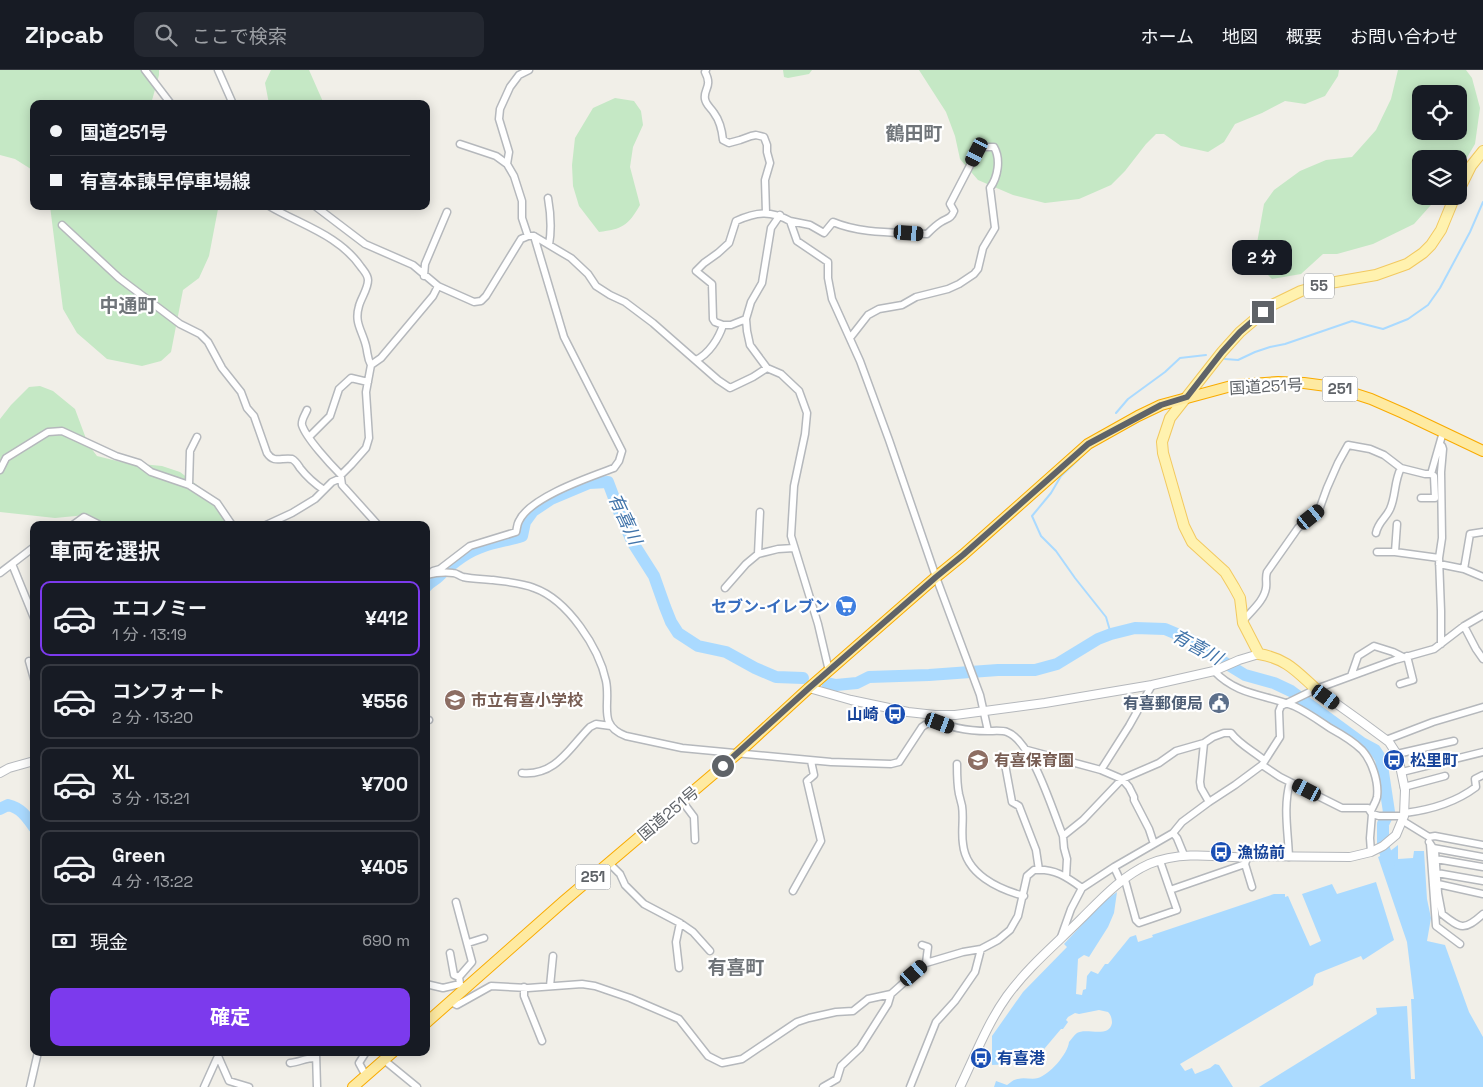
<!DOCTYPE html>
<html lang="ja">
<head>
<meta charset="utf-8">
<style>
	:root { --surface:#171b24; --page:#242831; --text:#f1f3f6; --muted:#9ea1a6; --line:#363941; --accent:#7c3aed }
	body { margin:0; font-family:"Space Grotesk","Noto Sans JP",sans-serif; background:var(--page); color:var(--text); height:100vh; display:flex; flex-direction:column; font-size:19px; white-space:nowrap }
	* { box-sizing:border-box; margin:0 }
	p { font-size:16px; color:var(--muted) }
	.icon { flex:none; width:28px; height:28px; fill:none; stroke:currentColor; stroke-width:2; stroke-linecap:round; stroke-linejoin:round }
	.map { position:relative; flex:1; overflow:hidden }
	.panel { position:absolute; left:30px; top:451px; width:400px; height:535px; display:flex; flex-direction:column; background:var(--surface); border-radius:10px; box-shadow:0 2px 12px #0003 }
	.panel>* { flex:none }
	.banner { position:absolute; left:30px; top:30px; width:400px; height:110px; border-radius:10px; box-shadow:0 2px 12px #0003; display:grid; align-content:center; height:110px; padding:0 20px; background:var(--surface) }
	.fabs { position:absolute; left:1412px; top:15px; display:grid; gap:10px }
	.fabs a { display:grid; place-items:center; width:55px; height:55px; border-radius:10px; background:var(--surface); box-shadow:0 2px 12px #0003; font-size:25px }
	.end { position:absolute; width:22px; height:22px; margin:-11px; border:6px solid #5f6368; background:#fff; box-shadow:0 0 0 2px #fff }
	.from { border-radius:50% }
	.bubble { position:absolute; height:35px; border-radius:10px; background:var(--surface); box-shadow:0 2px 12px #0003; font-size:16px; font-weight:700; line-height:35px; text-align:center }
	.car { position:absolute; width:15px; height:30px; margin:-15px -8px; border-radius:6px; box-shadow:0 0 4px 1px #0007; background:linear-gradient(#222 24%,#8ab4d8 0 40%,#222 0 76%,#8ab4d8 0 86%,#222 0) }
	.banner b { display:flex; align-items:center; gap:18px; height:48px; font-size:19px }
	.banner b+b { border-top:1px solid var(--line) }
	.banner i { width:12px; height:12px; background:var(--text) }
	ul { padding:0; list-style:none }
	li { display:flex; align-items:center; gap:15px; height:75px; margin:0 10px 8px; padding:0 10px; border:2px solid var(--line); border-radius:10px }
	li div { flex:1 }
	li b { display:block; font-size:19px }
	li em { font-style:normal; font-weight:700 }
	li.active { border-color:var(--accent) }
	li>.icon { width:45px; height:45px; stroke-width:1.5 }
	h2 { padding:0 20px; font-size:22px; line-height:60px }
	.pay { display:flex; align-items:center; gap:12px; height:55px; padding:0 20px; font-size:19px }
	.pay p { margin-inline-start:auto }
	.primary-button { display:flex; gap:10px; margin-top:auto; padding:10px 20px }
	.primary-button a { flex:1; height:58px; border-radius:10px; background:var(--accent); color:#fff; font-size:20px; font-weight:700; line-height:58px; text-align:center }
	header { display:flex; align-items:center; gap:30px; box-sizing:border-box; height:70px; padding:0 25px; background:var(--surface); border-bottom:1px solid var(--line) }
	header strong { font-size:24px }
	nav { display:flex; gap:28px; margin-inline-start:auto; font-size:18px }
	.search { width:350px; height:45px; background:var(--page); display:flex; align-items:center; gap:12px; box-sizing:border-box; padding:0 18px; border-radius:10px; color:var(--muted); font-size:19px }
	.map>svg:first-child { display:block }
	.green { fill:#c5e8c5; fill-rule:evenodd }
	.water { fill:#aadaff }
	.lines { fill:none; stroke-linecap:round; stroke-linejoin:round }
	.stream { stroke:#aadaff; stroke-width:2 }
	.river { stroke:#aadaff; stroke-width:12 }
	.minor-casing { stroke:#b5b8bc; stroke-width:9 }
	.tertiary-casing { stroke:#b5b8bc; stroke-width:10 }
	.primary-casing { stroke:#f2c960; stroke-width:12 }
	.trunk-casing { stroke:#f9ab00; stroke-width:12 }
	.minor { stroke:#fff; stroke-width:6 }
	.tertiary { stroke:#fff; stroke-width:8 }
	.primary { stroke:#fff2af; stroke-width:10 }
	.trunk { stroke:#feeaa1; stroke-width:10 }
	.route { stroke:#5f6368; stroke-width:6 }
	.labels { text-anchor:middle; stroke-width:4.5; stroke-linejoin:round; paint-order:stroke }
	.shield { fill:#fff; stroke:#8f9295; stroke-width:1 }
	.shield-label { font-size:15px; font-weight:bold; fill:#5f6368 }
	.street-label { font-size:16px; fill:#5f6368; stroke:#fff }
	.shop-label { font-size:16px; font-weight:bold; fill:#366cbe; stroke:#fff; text-anchor:end }
	.education-label { font-size:16px; font-weight:bold; fill:#785e54; stroke:#fff; text-anchor:start }
	.service-label { font-size:16px; font-weight:bold; fill:#4e5e75; stroke:#fff; text-anchor:end }
	.transit-label { font-size:16px; font-weight:bold; fill:#164399; stroke:#fff; text-anchor:start }
	.water-label { font-size:18px; font-style:italic; fill:#4174aa; stroke:#fff }
	.quarter-label { font-size:19px; font-weight:bold; fill:#70757a; stroke:#fff }
</style>
</head>
<body>
<header>
<strong>Zipcab</strong>
<div class="search"><svg class="icon" aria-label="search" viewBox="0 0 24 24"><circle cx="10" cy="10" r="6"/><path d="M15 15l6 6"/></svg>ここで検索</div>
<nav><a>ホーム</a><a>地図</a><a>概要</a><a>お問い合わせ</a></nav>
</header>
<div class="map">
<svg width="1483" height="1017" viewBox="0 0 1483 1017">
	<rect width="100%" height="100%" fill="#f1efe8"/>
	<path class="green" d="M0,0H159V5L151,34H34V101L15,89L0,85Z
		M271,0H309L324,34H269L265,13Z
		M783,0H812L809,4L788,8L784,7Z
		M919,0H1339L1338,6L1325,26L1305,34L1285,31L1262,43L1235,54L1224,72L1208,82L1181,76L1164,64H1156L1146,74L1125,101L1111,115L1079,129L1045,133L1013,125L978,110L960,89L955,66L946,42Z
		M1398,0H1466L1472,8L1480,38L1475,74L1459,101V89H1421V126H1439L1414,154L1373,174L1337,184H1323L1301,204L1272,209L1263,200L1257,173L1264,134L1274,120L1300,101L1326,90L1352,87L1376,60L1391,29ZM1421,24H1459V61H1421Z
		M615,28L634,31L641,41L643,55L633,77L630,97L640,135C628,156 622,159 599,162L579,136L573,116L572,95L575,68L593,38Z
		M50,136H216L218,139L209,186L199,208L183,220L171,282L161,291L142,296L107,289L77,263L63,239Z
		M40,316L53,321L75,339L88,374L97,386L121,392L162,396L180,402L213,427L238,455H102L86,445L55,448L0,442V349L11,335L29,317Z"/>
	<path class="water" d="M1398,775V789L1413,788L1414,781H1424L1427,829L1431,848L1427,871L1445,875L1469,942L1483,967V1017H1259L1377,944L1376,938L1407,936L1411,1009H1415L1411,929H1414L1407,872L1378,787L1389,782Z
		M1376,812L1394,870L1363,890L1361,886L1316,904L1314,908L1313,915L1180,994L1185,1001L1192,998L1195,1004L1210,998L1215,994L1219,995L1233,1017H994L996,1011L1007,1015C1010,1013 1014,1009 1018,1009C1024,1007 1032,1010 1038,1008C1049,1005 1068,984 1069,972C1071,970 1074,965 1077,963C1086,957 1109,969 1112,953C1112,949 1111,945 1108,942L1099,940L1079,944L1075,943L1068,947L1066,950L1068,952L1063,959H1061L1034,991L1030,993L992,995V966L1023,922L1067,877L1064,874L1103,832L1117,822L1114,843L1108,857L1089,887L1084,885L1078,889L1076,924L1082,925L1083,920L1086,919L1087,906L1091,901L1098,904L1105,894H1108L1130,867L1136,865L1138,872L1153,867L1152,865L1274,824H1285V827L1288,826L1310,876L1321,871L1302,824L1332,814L1337,824Z"/>
	<g class="lines">
		<path class="stream" d="M1225,289L1238,290L1255,282L1270,277L1285,274L1352,251L1383,259L1408,249L1428,235L1440,218L1470,162L1483,132
			M1116,343L1128,329L1165,302L1180,288L1206,285
			M1079,389L1061,406L1051,423L1032,446L1041,466L1056,481L1075,508L1106,547L1111,564"/>
		<path class="river" d="M426,517C429,512 434,511 438,507C451,494 465,482 484,476C496,472 509,470 522,466L525,452L533,441L551,429L589,413L608,412L620,444L633,473L654,506L665,537L671,552L678,563L698,576L726,582L755,598L776,607L803,608
			M827,613L836,615L857,613L869,607L929,605L998,600H1035L1057,594L1098,569L1111,564L1135,558L1165,559L1191,570L1209,583L1245,605L1274,613L1291,621L1362,673L1375,680L1381,689L1389,742L1383,754V775L1389,794
			M0,739L8,735C21,738 27,747 34,757"/>
		<g class="minor-casing">
			<path id="minor" d="M145,0L171,34
				M218,0L233,34
				M706,0L705,2C713,17 703,19 705,29C706,35 711,38 714,43C720,51 722,60 723,70L729,73L740,70L751,66L756,65L764,67L767,75V82L770,93L765,110L766,143
				M460,74L496,86L507,94L514,106L522,131V148L528,166
				M507,94L509,82L499,49L500,39L510,17L519,5L529,0
				M548,128C551,145 552,158 549,175
				M315,136L365,174L413,195L438,216L474,232L481,231L486,226L521,169L528,166H534L571,188L588,204L596,216L610,225L625,232L653,253L718,310L730,318L753,307L767,298
				M780,145L771,158L762,213L751,232L746,249L747,261L750,275L767,298L781,304L799,321L807,343L805,364L794,416L791,466L818,554L829,601
				M790,151L810,155L824,163L833,152C861,164 897,162 927,164C931,160 936,155 941,152C947,148 951,149 954,141L950,134L977,82L984,77H994C1001,89 998,107 990,118L995,158L983,178L978,199L974,204L959,214L948,219L916,227L902,235L879,239L868,245L850,268
				M62,155L119,208L180,254L200,264L208,272L222,298L241,322L247,338L254,346L267,383C274,394 282,387 292,389C296,391 298,395 300,398C307,407 315,414 324,420
				M424,206L425,194L447,142
				M723,255L715,252L713,249L712,214L696,201L704,193L718,183L729,173L736,151C756,142 770,140 790,151L797,171L828,192V208L832,229L860,291L889,370L936,507L980,625L988,661C994,661 1002,660 1007,662C1032,671 1053,742 1063,766L1064,778L1067,789L1066,807
				M696,290C709,284 719,268 723,255H731L746,249
				M371,295L381,288L433,226L438,216
				M307,340C305,345 301,350 302,355C306,368 331,395 341,405
				M309,367L330,346L339,319L351,308L368,312
				M0,400L6,388L48,362L62,361L116,386L139,393L151,402L189,415L217,433L232,455
				M341,408L342,415L378,455
				M189,415L190,381L197,367
				M1421,428H1435L1434,406L1431,404
				M760,442L758,484L778,479L794,478
				M73,455L84,447L98,454
				M266,455L292,443L315,429L332,412L341,408V405L351,395L366,378L369,368L366,322L371,295C367,288 368,284 366,276C362,260 354,253 359,236C361,228 368,219 368,210C368,205 364,201 361,197C339,165 301,155 269,136
				M1376,463C1378,452 1386,448 1390,439C1396,426 1394,411 1401,398
				M1377,482H1395L1439,488
				M1395,482L1397,454
				M12,494L34,548
				M1439,494L1464,499L1483,507
				M1464,499L1470,464L1483,462
				M433,501L440,499L470,476L516,462C517,459 517,454 519,451C530,427 590,407 614,398L619,391L622,381L564,267L534,166
				M0,503L34,477
				M426,505C435,503 444,502 453,503C457,503 459,506 463,507C473,509 484,509 493,510C507,512 522,513 534,518C568,530 599,578 606,611C611,635 597,655 626,666L682,678L831,692L891,694L899,692L922,657L934,649L935,645
				M725,518L746,494L758,484
				M1243,551C1251,541 1264,531 1266,518C1267,512 1265,508 1267,502L1298,458L1319,440L1327,418L1338,393L1348,375L1370,379L1384,385L1401,398L1425,404H1431L1443,362
				M1464,556L1476,579L1483,589
				M1441,574V541L1439,488L1442,468L1441,402L1443,379L1442,376
				M29,591L34,609
				M1214,601C1238,626 1265,624 1294,636C1307,642 1318,650 1330,658C1341,664 1353,671 1362,680C1372,691 1379,712 1377,727C1376,732 1373,736 1371,741
				M1351,606L1358,586L1374,576L1393,582L1403,587
				M1400,614L1413,610L1407,586
				M426,649L429,650
				M934,649C951,659 969,661 988,661
				M1386,670L1433,652L1483,637
				M1204,673L1200,712L1201,718L1209,732
				M1027,680L1101,700L1122,709L1129,717L1134,727V730L1149,759L1154,774
				M1397,684L1454,671
				M1004,689L1012,732L1019,736L1036,780L1039,800
				M957,694C957,704 957,715 959,724C960,728 961,732 962,736C964,748 961,762 963,774C966,804 998,819 1024,826
				M1262,695L1280,707L1342,738H1368L1372,744L1379,746H1404
				M1101,700L1129,656L1152,615
				M1402,702L1483,682
				M522,703C556,706 569,678 590,657L596,654L611,656
				M1404,717L1445,706
				M682,731L694,747L695,770
				M1405,743C1429,740 1456,732 1476,717L1475,709L1483,705
				M1403,751L1429,767L1435,766L1483,775
				M1173,763L1177,768L1184,785
				M1063,766L1083,750L1122,709L1159,693L1176,681L1204,673L1213,667L1224,663H1231C1239,674 1253,681 1264,690
				M1429,772L1435,781L1438,823L1442,844C1461,859 1464,861 1483,844
				M1430,774L1436,856L1460,874
				M1433,778L1483,787
				M1371,782L1370,768L1372,744
				M1289,787C1288,761 1283,737 1290,712
				M1436,789L1483,797
				M1160,791L1170,820
				M609,793L620,804L625,815L644,834L680,853L693,862L710,881
				M1245,794L1252,817
				M1114,797L1121,812
				M1437,803L1483,811
				M1125,810L1136,850L1139,853L1177,840L1170,820L1245,794L1247,788
				M1438,814L1483,824
				M793,821L821,771L807,711L814,705L811,691
				M456,832L472,892L459,907L460,914L465,920
				M1061,867L1071,839L1082,818L1114,797L1173,763L1182,752L1209,732L1235,715L1262,695L1280,667L1279,641L1281,636L1316,619L1395,590L1434,579L1464,556L1483,545
				M468,873L484,868
				M922,875L928,877L926,893
				M450,883L454,905L459,907
				M679,898L676,872L680,853
				M426,914L443,918L460,914
				M550,916L553,886
				M524,917V926L542,971
				M451,932L457,935L491,916L528,918L582,914L595,916L630,928L679,949L708,986L722,993L742,989L797,952L809,948L836,942L853,941L868,929L891,924L926,893L963,882L981,879L998,870L1010,860L1018,846L1027,806L1034,800C1054,798 1067,807 1082,818
				M316,982L317,1017
				M218,986L229,1011L249,1017
				M384,990L417,1017
				M290,993C299,992 306,988 315,988
				M366,1006L359,993L366,982
				M30,1017L38,982
				M204,1017L218,986L217,984
				M823,1017L837,1009L841,996L860,978L888,934L891,924
				M910,1017L936,952L955,931L975,902L981,879"/>
		</g>
		<g class="tertiary-casing">
			<path id="tertiary" d="M809,618L851,630L908,642L935,645H955L1045,633L1152,615L1214,601L1239,590L1259,584
				M0,703L9,698L34,691
				M960,1017C975,986 987,954 1007,926C1028,897 1056,874 1081,849C1101,829 1122,806 1149,794C1180,781 1214,786 1247,788L1253,786L1350,787L1371,782L1383,776L1396,765L1404,746L1405,720L1398,686L1389,672L1362,652L1316,619"/>
		</g>
		<g class="primary-casing">
			<path id="primary" d="M1459,120L1471,96L1483,81
				M1316,619C1296,601 1287,589 1259,584L1243,553L1240,528L1234,517L1225,502L1192,472L1184,456L1163,383L1162,372L1170,348L1222,282L1240,262L1272,235L1301,221L1330,213L1376,205L1407,194L1423,183L1431,175L1441,160L1455,126"/>
		</g>
		<g class="trunk-casing">
			<path id="trunk" d="M426,953L564,831L737,684L809,618L936,507L963,485L1088,374L1138,346L1161,335L1235,315L1278,312L1304,313L1334,317L1371,329L1403,343L1483,381
				M353,1017L393,982"/>
		</g>
		<use href="#minor" class="minor"/>
		<use href="#tertiary" class="tertiary"/>
		<use href="#primary" class="primary"/>
		<use href="#trunk" class="trunk"/>
	</g>
	<g class="lines">
		<path class="route" d="M723,696L809,618L936,507L963,485L1088,374L1161,335L1187,327L1222,282L1240,262L1263,242"/>
	</g>
	<defs>
		<g id="supermarket-disc" transform="scale(1.125)"><circle r="9.5" fill="#3f7fe0" stroke="#fff"/><path d="M-6-5.5h2.5l.6 2H6L4.5 2H-2.5L-4.4-4H-6ZM-1.5 3.2a1.3 1.3 0 1 0 .1 0ZM3 3.2a1.3 1.3 0 1 0 .1 0Z" fill="#fff"/></g>
		<g id="school-disc" transform="scale(1.125)"><circle r="9.5" fill="#8d6e63" stroke="#fff"/><path d="M0-5L7-2L0 1L-7-2ZM-4 1L0 2.5L4 1V4Q0 6-4 4Z" fill="#fff"/></g>
		<g id="civic-disc" transform="scale(1.125)"><circle r="9.5" fill="#5c6f8a" stroke="#fff"/><path d="M-.6-6.5H3V-4.5H.6V-3L4-1V1h2V6H-6V1h2V-1L-.6-3ZM-1.2 2.5V6h2.4V2.5Z" fill="#fff"/></g>
		<g id="bus-disc" transform="scale(1.125)"><circle r="9.5" fill="#1a4fb4" stroke="#fff"/><path d="M-5-6H5V4H4V6H2V4H-2V6H-4V4H-5ZM-3.5-4V0h7V-4ZM-3.5 1.2v1.5H-2V1.2ZM2 1.2v1.5H3.5V1.2Z" fill="#fff"/></g>
	</defs>
	<g fill-rule="evenodd">
		<use href="#supermarket-disc" x="846" y="536"/>
		<use href="#school-disc" x="455" y="630"/>
		<use href="#civic-disc" x="1219" y="633"/>
		<use href="#bus-disc" x="895" y="644"/>
		<use href="#school-disc" x="978" y="690"/>
		<use href="#bus-disc" x="1394" y="690"/>
		<use href="#bus-disc" x="1221" y="782"/>
		<use href="#bus-disc" x="981" y="988"/>
	</g>
	<g class="labels">
		<g class="shield">
			<rect x="1304" y="203.5" width="30" height="25" rx="4"/>
			<rect x="1322.5" y="306.5" width="35" height="25" rx="4"/>
			<rect x="575.5" y="794.5" width="35" height="25" rx="4"/>
		</g>
		<g class="shield-label">
			<text x="1319" y="221">55</text>
			<text x="1340" y="324">251</text>
			<text x="593" y="812">251</text>
		</g>
		<g class="street-label">
			<text transform="translate(1266 316) rotate(-3)" y="6">国道251号</text>
			<text transform="translate(668 743) rotate(-40)" y="6">国道251号</text>
		</g>
		<g class="shop-label">
			<text x="830" y="542">セブン-イレブン</text>
		</g>
		<g class="education-label">
			<text x="471" y="636">市立有喜小学校</text>
			<text x="994" y="696">有喜保育園</text>
		</g>
		<g class="service-label">
			<text x="1203" y="639">有喜郵便局</text>
		</g>
		<g class="transit-label">
			<text x="879" y="650" text-anchor="end">山崎</text>
			<text x="1410" y="696">松里町</text>
			<text x="1237" y="788">漁協前</text>
			<text x="997" y="994">有喜港</text>
		</g>
		<g class="water-label">
			<text transform="translate(625 449) rotate(65)" y="6">有喜川</text>
			<text transform="translate(1197 577) rotate(29)" y="6">有喜川</text>
		</g>
		<g class="quarter-label">
			<text x="914" y="70">鶴田町</text>
			<text x="128" y="242">中通町</text>
			<text x="736" y="904">有喜町</text>
		</g>
	</g>
</svg>
<div class="fabs">
<a><svg class="icon" aria-label="locate" viewBox="0 0 24 24"><circle cx="12" cy="12" r="6"/><path d="M12 2v4M12 18v4M2 12h4M18 12h4"/></svg></a>
<a><svg class="icon" aria-label="layers" viewBox="0 0 24 24"><path d="M12 4l9 5-9 5-9-5zM3 14l9 5 9-5"/></svg></a>
</div>
<i class="end from" style="left:723px;top:696px"></i>
<i class="end" style="left:1263px;top:242px"></i>
<div class="bubble" style="left:1232px;top:170px;width:60px">2 分</div>
<i class="car" style="left:977px;top:82px;rotate:207deg"></i>
<i class="car" style="left:909px;top:163px;rotate:94deg"></i>
<i class="car" style="left:1311px;top:447px;rotate:51deg"></i>
<i class="car" style="left:1326px;top:627px;rotate:126deg"></i>
<i class="car" style="left:940px;top:653px;rotate:110deg"></i>
<i class="car" style="left:1307px;top:720px;rotate:297deg"></i>
<i class="car" style="left:914px;top:903px;rotate:49deg"></i>
<div class="banner">
<b><i class="from"></i>国道251号</b>
<b><i></i>有喜本諫早停車場線</b>
</div>
<section class="panel">
<h2>車両を選択</h2>
<ul>
<li class="active"><svg class="icon" aria-label="car" viewBox="0 0 24 24"><path d="M5 17H2v-5l4-1 3-4h7l3 4 3 1v5h-3M9 17h6M6 11h13"/><circle cx="7" cy="17" r="2"/><circle cx="17" cy="17" r="2"/></svg><div><b>エコノミー</b><p>1 分 · 13:19</p></div><em>¥412</em></li>
<li><svg class="icon" aria-label="car" viewBox="0 0 24 24"><path d="M5 17H2v-5l4-1 3-4h7l3 4 3 1v5h-3M9 17h6M6 11h13"/><circle cx="7" cy="17" r="2"/><circle cx="17" cy="17" r="2"/></svg><div><b>コンフォート</b><p>2 分 · 13:20</p></div><em>¥556</em></li>
<li><svg class="icon" aria-label="car" viewBox="0 0 24 24"><path d="M5 17H2v-5l4-1 3-4h7l3 4 3 1v5h-3M9 17h6M6 11h13"/><circle cx="7" cy="17" r="2"/><circle cx="17" cy="17" r="2"/></svg><div><b>XL</b><p>3 分 · 13:21</p></div><em>¥700</em></li>
<li><svg class="icon" aria-label="car" viewBox="0 0 24 24"><path d="M5 17H2v-5l4-1 3-4h7l3 4 3 1v5h-3M9 17h6M6 11h13"/><circle cx="7" cy="17" r="2"/><circle cx="17" cy="17" r="2"/></svg><div><b>Green</b><p>4 分 · 13:22</p></div><em>¥405</em></li>
</ul>
<div class="pay"><svg class="icon" aria-label="cash" viewBox="0 0 24 24"><path d="M3 7h18v10H3z"/><circle cx="12" cy="12" r="2"/></svg>現金<p>690 m</p></div>
<div class="primary-button"><a>確定</a></div>
</section>
</div>
</body>
</html>
